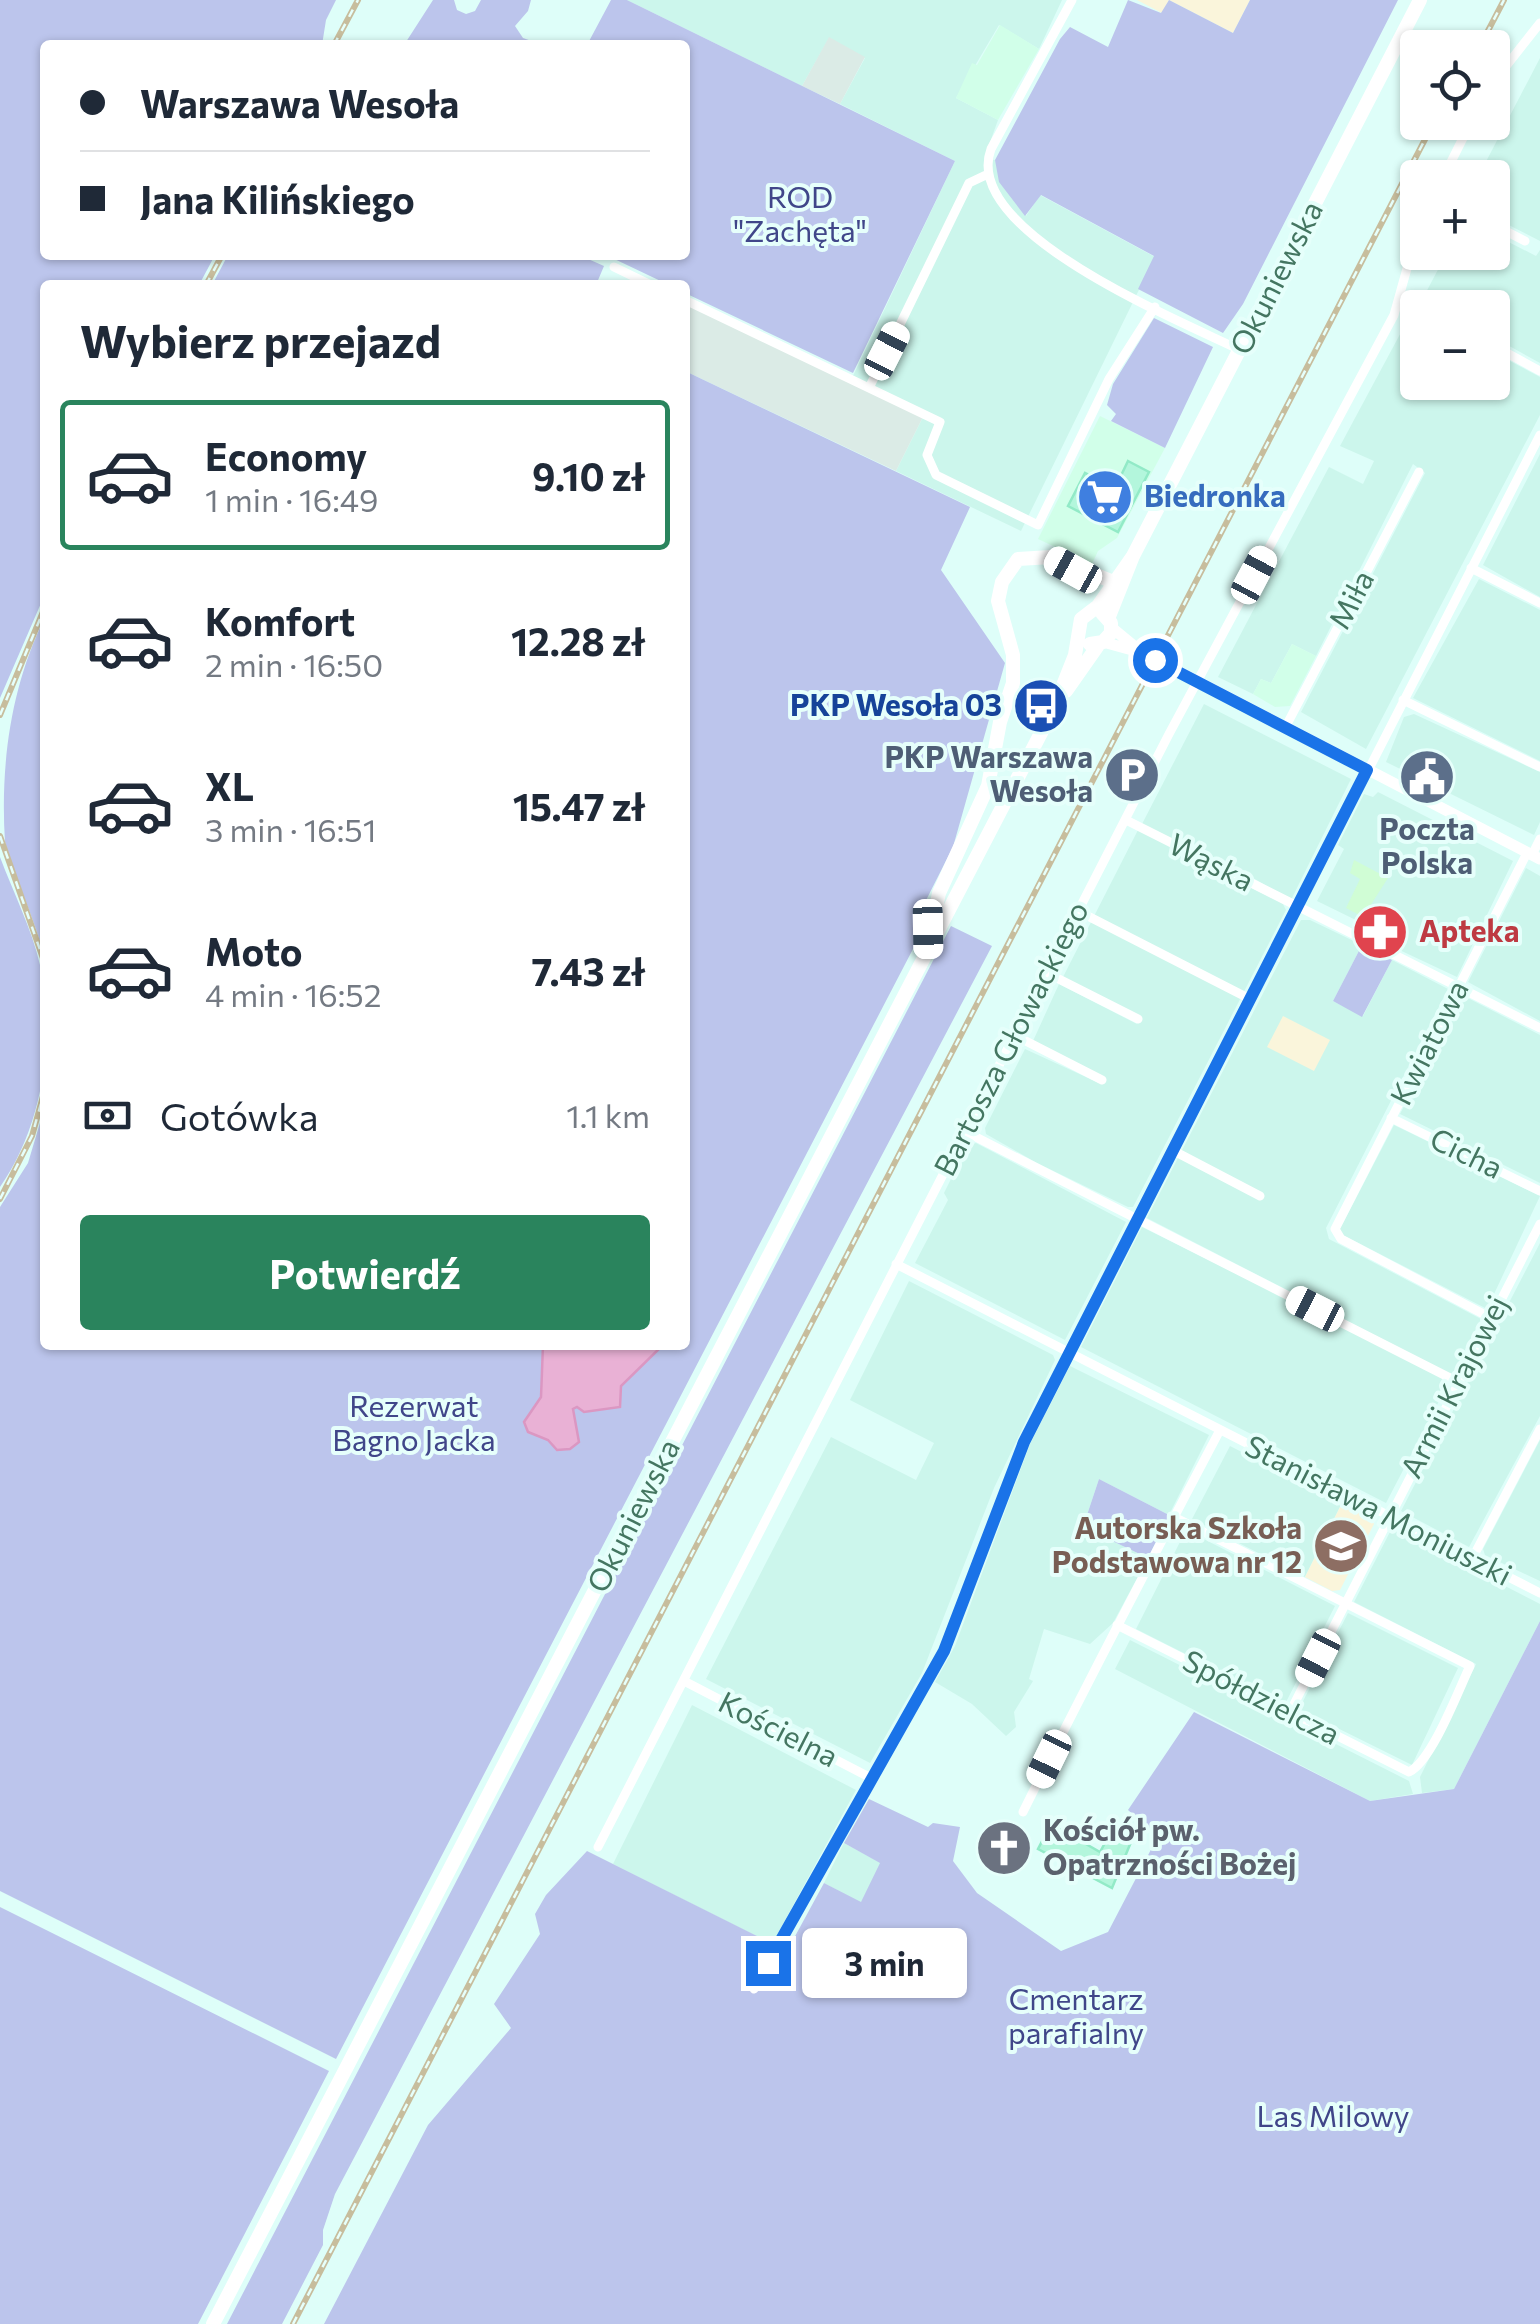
<!DOCTYPE html>
<html lang="pl">
<head>
<meta charset="utf-8">
<style>
	:root { --surface:#fff; --page:#f6f6f7; --text:#1f2937; --muted:#747a83; --line:#e0e1e3; --accent:#2a845d }
	body { margin:0; font-family:Commissioner,sans-serif; background:var(--page); color:var(--text); height:100vh; display:flex; flex-direction:column; font-size:38px; white-space:nowrap }
	* { box-sizing:border-box; margin:0 }
	p { font-size:32px; color:var(--muted) }
	.icon { flex:none; width:55px; height:55px; fill:none; stroke:currentColor; stroke-width:2; stroke-linecap:round; stroke-linejoin:round }
	.map { position:relative; flex:1; overflow:hidden }
	.panel { position:absolute; left:40px; top:280px; width:650px; height:1070px; display:flex; flex-direction:column; background:var(--surface); border-radius:10px; box-shadow:0 2px 8px #0004 }
	.panel>* { flex:none }
	.hud { position:absolute; left:40px; top:40px; width:650px; height:220px; border-radius:10px; box-shadow:0 2px 8px #0004; display:grid; align-content:center; height:220px; padding:0 40px; background:var(--surface) }
	.tools { position:absolute; left:1400px; top:30px; display:grid; gap:20px }
	.tools a { display:grid; place-items:center; width:110px; height:110px; border-radius:10px; background:var(--surface); box-shadow:0 2px 8px #0004; font-size:50px }
	.end { position:absolute; width:45px; height:45px; margin:-22px; border:12px solid #1a73e8; background:#fff; box-shadow:0 0 0 5px #fff }
	.from { border-radius:50% }
	.bubble { position:absolute; height:70px; border-radius:10px; background:var(--surface); box-shadow:0 2px 8px #0004; font-size:32px; font-weight:700; line-height:70px; text-align:center }
	.car { position:absolute; width:30px; height:60px; margin:-30px -15px; border-radius:12px; box-shadow:0 0 8px 2px #0007; background:linear-gradient(#fff 24%,#345 0 40%,#fff 0 76%,#345 0 86%,#fff 0) }
	.hud b { display:flex; align-items:center; gap:35px; height:95px; font-size:38px }
	.hud b+b { border-top:2px solid var(--line) }
	.hud i { width:25px; height:25px; background:var(--text) }
	ul { padding:0; list-style:none }
	li { display:flex; align-items:center; gap:30px; height:150px; margin:0 20px 15px; padding:0 20px; border:5px solid transparent; border-radius:10px }
	li div { flex:1 }
	li b { display:block; font-size:38px }
	li em { font-style:normal; font-weight:700 }
	li.selected { border-color:var(--accent) }
	li>.icon { width:90px; height:90px; stroke-width:1.5 }
	h2 { padding:0 40px; font-size:45px; line-height:120px }
	.pay { display:flex; align-items:center; gap:25px; height:110px; padding:0 40px; font-size:38px }
	.pay p { margin-inline-start:auto }
	.primary-button { display:flex; gap:20px; margin-top:auto; padding:20px 40px }
	.primary-button a { flex:1; height:115px; border-radius:10px; background:var(--accent); color:#fff; font-size:40px; font-weight:700; line-height:115px; text-align:center }
	.map>svg:first-child { display:block }
	.residential { fill:#ccf6ec }
	.commercial { fill:#d1ffe9 }
	.industrial { fill:#dbebe6 }
	.education { fill:#faf5db }
	.medical { fill:#d0fdd5 }
	.green { fill:#bcc5ec }
	.water { fill:#e9b1d5; stroke:#db97c2; stroke-width:2.5 }
	.building { fill:#b3f6dc; stroke:#92eac7; stroke-width:2.5 }
	.lines { fill:none; stroke-linecap:round; stroke-linejoin:round }
	.minor { stroke:#fff; stroke-width:9 }
	.tertiary { stroke:#fff; stroke-width:11 }
	.secondary { stroke:#fff; stroke-width:14 }
	.rail-casing { stroke:#c7bd9d; stroke-width:6 }
	.rail { stroke:#e6fffb; stroke-width:2.5; stroke-dasharray:8; stroke-linecap:butt }
	.route { stroke:#1a73e8; stroke-width:12 }
	.labels { text-anchor:middle; stroke-width:8; stroke-linejoin:round; paint-order:stroke }
	.park-label { font-size:30px; fill:#404689; stroke:#e6fffb }
	.street-label { font-size:30px; fill:#447661; stroke:#e6fffb }
	.shop-label { font-size:30px; font-weight:bold; fill:#366cbe; stroke:#e6fffb; text-anchor:start }
	.transit-label { font-size:30px; font-weight:bold; fill:#164399; stroke:#e6fffb; text-anchor:end }
	.service-label { font-size:30px; font-weight:bold; fill:#4e5e75; stroke:#e6fffb; text-anchor:end }
	.health-label { font-size:30px; font-weight:bold; fill:#be3a42; stroke:#e6fffb; text-anchor:start }
	.education-label { font-size:30px; font-weight:bold; fill:#785e54; stroke:#e6fffb; text-anchor:end }
	.worship-label { font-size:30px; font-weight:bold; fill:#5b616d; stroke:#e6fffb; text-anchor:start }
</style>
</head>
<body>
<div class="map">
<svg width="1540" height="2324" viewBox="0 0 1540 2324">
	<rect width="100%" height="100%" fill="#defef9"/>
	<path class="residential" d="M627,0H1062L1039,49L999,25L956,98L998,120L984,159L995,160L1026,216L1040,195L1155,257L1021,531L896,471L923,417L850,382L955,161L840,104L865,58L829,38L802,86Z
		M1540,58V241L1493,217L1492,178L1478,177Z
		M1493,234L1536,256L1540,250V363L1493,337L1492,308L1437,307L1422,300L1443,260L1437,256L1439,253L1492,252Z
		M1413,310L1417,313L1418,382H1492L1493,352L1540,377V415L1366,749L1301,712L1425,473L1413,464L1316,656L1292,644L1271,683L1261,679L1253,694L1218,677L1329,467L1363,484L1374,461L1340,446Z
		M1540,454V597L1483,565Z
		M1479,579L1540,610V761L1413,698Z
		M1204,704L1351,779L1291,900L1222,860L1216,862L1142,824Z
		M1414,714L1540,772V822L1534,835L1386,762L1404,717Z
		M1378,792L1513,861L1457,977L1359,931L1362,923L1317,901L1344,849L1338,845L1364,794L1373,797Z
		M1138,830L1283,904L1286,910L1133,1207H1128L1037,1163L986,1134L985,1128L1025,1049L1099,1083L1105,1082L1033,1041L1059,984L1137,1024L1141,1018L1063,977Z
		M1526,868L1540,876V1021L1468,982Z
		M1301,920H1310L1362,945L1333,1001L1363,1016L1392,960L1448,989L1326,1228L1329,1239L1481,1319L1452,1375L1147,1218Z
		M1462,995L1540,1035V1183L1400,1114Z
		M1394,1125L1540,1196L1487,1309L1341,1234L1340,1229Z
		M976,1143L1126,1222L1065,1340L915,1263L948,1200L944,1193L968,1145Z
		M1142,1227L1450,1380L1386,1503L1081,1347Z
		M1540,1243V1416L1469,1547L1401,1511Z
		M909,1281L1053,1355L1055,1360L994,1488L922,1673L870,1763L706,1679L831,1437L916,1480L934,1443L850,1400Z
		M1070,1366L1209,1435L1169,1515L1099,1479L1083,1527L1148,1558L1113,1623L1090,1644L1044,1629L1029,1679L1033,1681L1014,1712L1016,1727L1006,1736L972,1704L935,1682L955,1646L1030,1444Z
		M1540,1440V1581L1485,1555L1483,1549Z
		M1230,1446L1342,1503L1305,1577L1192,1519Z
		M1392,1528L1540,1604V1621L1454,1789L1422,1793L1420,1777L1476,1664L1354,1602Z
		M1186,1530L1335,1606L1285,1704L1136,1629Z
		M1348,1613L1458,1668L1412,1765L1299,1709Z
		M1130,1640L1409,1781L1413,1794L1370,1801L1115,1669Z
		M692,1705L856,1790L772,1944L613,1864Z
		M844,1843L881,1863L861,1903L824,1883Z"/>
	<path class="commercial" d="M1000,25L1039,49L998,120L956,98L972,63L977,65Z
		M1100,416L1165,448L1117,538L1098,551L1092,564L1038,539Z
		M1292,644L1316,656L1290,706L1275,707L1253,694L1261,679L1271,683Z"/>
	<path class="industrial" d="M829,37L865,57L840,104L802,86Z
		M685,304L923,417L896,471L685,371Z"/>
	<path class="education" d="M1137,0H1250L1233,33L1169,0L1162,13Z
		M1283,1016L1330,1040L1314,1071L1267,1047Z
		M1342,1503L1371,1518L1374,1524L1340,1590L1332,1591L1305,1577Z"/>
	<path class="medical" d="M1354,860L1388,878L1363,917L1346,908L1360,879L1350,873Z"/>
	<path class="green" d="M0,0H336L326,20L322,45H45V255H215L199,285H45V594L0,698Z
		M433,0H454L457,10L466,14L475,11L481,0H531L528,11L515,26L523,38L543,45H404Z
		M611,0H627L955,161L853,373L685,293V285H669L606,255H685V45H587Z
		M1128,0L1161,13L1169,0L1233,33L1250,0H1398L1243,304L1223,333L1138,289L1154,256L1041,195L1025,216L999,182L995,160L1060,39L1070,27L1108,47Z
		M228,255H579L604,266L596,285H212Z
		M1154,318L1213,347L1165,448L1111,421L1116,414L1107,405L1113,384Z
		M685,371L970,507L941,570L1005,663L953,847L915,922L914,947L336,2059L0,1891V1207L28,1163L45,1106V1345H685Z
		M45,617V959C35,919 16,882 5,842C0,764 11,686 45,617Z
		M0,857C13,892 32,929 40,965C56,1037 43,1126 0,1187Z
		M951,926L992,946L335,2194L323,2230V2245L282,2324H227Z
		M1362,945L1392,960L1362,1017L1333,1001Z
		M1099,1479L1169,1515L1148,1558L1083,1527Z
		M1540,1621V2324H324L428,2125L511,2028L494,2004L540,1934L535,1914L546,1895L587,1851L787,1951L824,1883L861,1902L880,1863L844,1843L869,1799L928,1827L933,1823L960,1827L953,1861L977,1893L1061,1951L1108,1932L1158,1836L1128,1810L1194,1712L1370,1801L1454,1789Z
		M0,1907L329,2071L198,2324H0Z"/>
	<path class="water" d="M543,1345H663L621,1386L620,1407L584,1412L577,1407L573,1409L579,1442L570,1449L557,1450L548,1440L528,1432L524,1422L541,1397Z"/>
	<path class="building" d="M1128,461L1149,472L1118,532L1068,506L1085,473L1115,488Z
		M1051,1824L1100,1852L1111,1832L1131,1842L1112,1888L1038,1849Z
		M993,1834L1016,1846L1019,1840L1023,1862L1013,1866L984,1851Z"/>
	<g class="lines">
		<path class="minor" d="M1072,0L991,149C960,232 1183,322 1240,350
			M1492,84L1540,23
			M1443,178L1471,122
			M1492,224L1525,241
			M614,267L651,285
			M1401,298L1421,308
			M685,300L940,422L927,455L936,475L1038,525L1109,379L1155,307
			M1492,345L1540,371
			M870,386L969,183L988,174
			M1471,568L1540,603
			M1403,700L1540,767
			M1285,728L1419,472
			M1126,820L1540,1028
			M1532,855L1540,839
			M1078,911L1250,999
			M1047,973L1138,1019
			M1014,1035L1102,1080
			M1391,1118L1540,1191
			M964,1131L1458,1382
			M1172,1150L1260,1196
			M896,1264L1540,1593
			M1491,1318L1341,1239L1335,1229L1527,853
			M1472,1559L1540,1429
			M1117,1625L1409,1772C1432,1761 1458,1691 1470,1666L1174,1517
			M684,1681L871,1778
			M1290,1712L1540,1224
			M1023,1812C1087,1683 1153,1557 1220,1430
			M598,1847L1169,734L1394,315L1418,229
			M754,1989L944,1651L1024,1442L1540,435"/>
		<path class="tertiary" d="M1111,627L1140,651
			M1103,642L1143,653L1540,859"/>
		<path class="secondary" d="M1108,619L1133,556L1420,0
			M1090,644L1103,642L1111,633V623L1102,613
			M1066,691L1099,644
			M929,943L939,893L988,786L1000,722L1013,683V655L998,601L1002,582L1018,559L1051,557L1116,583
			M213,2324L1054,708L1075,655L1081,619L1098,606L1133,556"/>
		<g class="rail-casing">
			<path id="rail" d="M334,45L358,0
				M1479,48L1504,0
				M206,285L222,255
				M0,715L45,607
				M0,836L45,964
				M0,1199L32,1136L45,1089
				M293,2324L1434,122"/>
		</g>
		<use href="#rail" class="rail"/>
	</g>
	<g class="lines">
		<path class="route" d="M768,1963L944,1651L1024,1442L1367,770L1155,660"/>
	</g>
	<defs>
		<g id="supermarket-disc" transform="scale(2.875)"><circle r="9.5" fill="#3f7fe0" stroke="#e6fffb"/><path d="M-6-5.5h2.5l.6 2H6L4.5 2H-2.5L-4.4-4H-6ZM-1.5 3.2a1.3 1.3 0 1 0 .1 0ZM3 3.2a1.3 1.3 0 1 0 .1 0Z" fill="#fff"/></g>
		<g id="bus-disc" transform="scale(2.875)"><circle r="9.5" fill="#1a4fb4" stroke="#e6fffb"/><path d="M-5-6H5V4H4V6H2V4H-2V6H-4V4H-5ZM-3.5-4V0h7V-4ZM-3.5 1.2v1.5H-2V1.2ZM2 1.2v1.5H3.5V1.2Z" fill="#fff"/></g>
		<g id="parking-disc" transform="scale(2.875)"><circle r="9.5" fill="#5c6f8a" stroke="#e6fffb"/><path d="M-3.5-5.5H1a3.5 3.5 0 0 1 0 7H-1V5.5H-3.5ZM-1-3.4V-.6H.8a1.4 1.4 0 0 0 0-2.8Z" fill="#fff"/></g>
		<g id="civic-disc" transform="scale(2.875)"><circle r="9.5" fill="#5c6f8a" stroke="#e6fffb"/><path d="M-.6-6.5H3V-4.5H.6V-3L4-1V1h2V6H-6V1h2V-1L-.6-3ZM-1.2 2.5V6h2.4V2.5Z" fill="#fff"/></g>
		<g id="pharmacy-disc" transform="scale(2.875)"><circle r="9.5" fill="#e0444e" stroke="#e6fffb"/><path d="M-2-6h4v4h4v4h-4v4h-4v-4h-4v-4h4Z" fill="#fff"/></g>
		<g id="school-disc" transform="scale(2.875)"><circle r="9.5" fill="#8d6e63" stroke="#e6fffb"/><path d="M0-5L7-2L0 1L-7-2ZM-4 1L0 2.5L4 1V4Q0 6-4 4Z" fill="#fff"/></g>
		<g id="church-disc" transform="scale(2.875)"><circle r="9.5" fill="#6b7280" stroke="#e6fffb"/><path d="M-1.2-6h2.4v3.5h3.3v2.4h-3.3V6h-2.4V-.1h-3.3v-2.4h3.3Z" fill="#fff"/></g>
	</defs>
	<g fill-rule="evenodd">
		<use href="#supermarket-disc" x="1105" y="497"/>
		<use href="#bus-disc" x="1041" y="706"/>
		<use href="#parking-disc" x="1132" y="775"/>
		<use href="#civic-disc" x="1427" y="777"/>
		<use href="#pharmacy-disc" x="1380" y="932"/>
		<use href="#school-disc" x="1341" y="1546"/>
		<use href="#church-disc" x="1004" y="1848"/>
	</g>
	<g class="labels">
		<g class="park-label">
			<text x="800" y="208">ROD<tspan x="800" dy="34">"Zachęta"</tspan></text>
			<text x="414" y="1417">Rezerwat<tspan x="414" dy="34">Bagno Jacka</tspan></text>
			<text x="1076" y="2010">Cmentarz<tspan x="1076" dy="34">parafialny</tspan></text>
			<text x="1333" y="2127">Las Milowy</text>
		</g>
		<g class="street-label">
			<text transform="translate(1277 278) rotate(-63)" y="10">Okuniewska</text>
			<text transform="translate(1352 600) rotate(-62)" y="10">Miła</text>
			<text transform="translate(1211 863) rotate(27)" y="10">Wąska</text>
			<text transform="translate(1012 1039) rotate(-63)" y="10">Bartosza Głowackiego</text>
			<text transform="translate(1430 1043) rotate(-63)" y="10">Kwiatowa</text>
			<text transform="translate(1466 1154) rotate(26)" y="10">Cicha</text>
			<text transform="translate(1455 1387) rotate(-63)" y="10">Armii Krajowej</text>
			<text transform="translate(1378 1511) rotate(27)" y="10">Stanisława Moniuszki</text>
			<text transform="translate(634 1516) rotate(-63)" y="10">Okuniewska</text>
			<text transform="translate(1261 1698) rotate(27)" y="10">Spółdzielcza</text>
			<text transform="translate(778 1730) rotate(27)" y="10">Kościelna</text>
		</g>
		<g class="shop-label">
			<text x="1144" y="507">Biedronka</text>
		</g>
		<g class="transit-label">
			<text x="1002" y="716">PKP Wesoła 03</text>
		</g>
		<g class="service-label">
			<text x="1093" y="768">PKP Warszawa<tspan x="1093" dy="34">Wesoła</tspan></text>
			<text x="1427" y="840" text-anchor="middle">Poczta<tspan x="1427" dy="34">Polska</tspan></text>
		</g>
		<g class="health-label">
			<text x="1419" y="942">Apteka</text>
		</g>
		<g class="education-label">
			<text x="1302" y="1539">Autorska Szkoła<tspan x="1302" dy="34">Podstawowa nr 12</tspan></text>
		</g>
		<g class="worship-label">
			<text x="1043" y="1841">Kościół pw.<tspan x="1043" dy="34">Opatrzności Bożej</tspan></text>
		</g>
	</g>
</svg>
<div class="tools">
<a><svg class="icon" aria-label="locate" viewBox="0 0 24 24"><circle cx="12" cy="12" r="6"/><path d="M12 2v4M12 18v4M2 12h4M18 12h4"/></svg></a>
<a>+</a>
<a>−</a>
</div>
<i class="end from" style="left:1155px;top:660px"></i>
<i class="end" style="left:768px;top:1963px"></i>
<div class="bubble" style="left:802px;top:1928px;width:165px">3 min</div>
<i class="car" style="left:887px;top:351px;rotate:27deg"></i>
<i class="car" style="left:1073px;top:570px;rotate:299deg"></i>
<i class="car" style="left:1254px;top:575px;rotate:28deg"></i>
<i class="car" style="left:928px;top:929px;rotate:179deg"></i>
<i class="car" style="left:1315px;top:1309px;rotate:297deg"></i>
<i class="car" style="left:1318px;top:1658px;rotate:207deg"></i>
<i class="car" style="left:1049px;top:1759px;rotate:206deg"></i>
<div class="hud">
<b><i class="from"></i>Warszawa Wesoła</b>
<b><i></i>Jana Kilińskiego</b>
</div>
<section class="panel">
<h2>Wybierz przejazd</h2>
<ul>
<li class="selected"><svg class="icon" aria-label="car" viewBox="0 0 24 24"><path d="M5 17H2v-5l4-1 3-4h7l3 4 3 1v5h-3M9 17h6M6 11h13"/><circle cx="7" cy="17" r="2"/><circle cx="17" cy="17" r="2"/></svg><div><b>Economy</b><p>1 min · 16:49</p></div><em>9.10 zł</em></li>
<li><svg class="icon" aria-label="car" viewBox="0 0 24 24"><path d="M5 17H2v-5l4-1 3-4h7l3 4 3 1v5h-3M9 17h6M6 11h13"/><circle cx="7" cy="17" r="2"/><circle cx="17" cy="17" r="2"/></svg><div><b>Komfort</b><p>2 min · 16:50</p></div><em>12.28 zł</em></li>
<li><svg class="icon" aria-label="car" viewBox="0 0 24 24"><path d="M5 17H2v-5l4-1 3-4h7l3 4 3 1v5h-3M9 17h6M6 11h13"/><circle cx="7" cy="17" r="2"/><circle cx="17" cy="17" r="2"/></svg><div><b>XL</b><p>3 min · 16:51</p></div><em>15.47 zł</em></li>
<li><svg class="icon" aria-label="car" viewBox="0 0 24 24"><path d="M5 17H2v-5l4-1 3-4h7l3 4 3 1v5h-3M9 17h6M6 11h13"/><circle cx="7" cy="17" r="2"/><circle cx="17" cy="17" r="2"/></svg><div><b>Moto</b><p>4 min · 16:52</p></div><em>7.43 zł</em></li>
</ul>
<div class="pay"><svg class="icon" aria-label="cash" viewBox="0 0 24 24"><path d="M3 7h18v10H3z"/><circle cx="12" cy="12" r="2"/></svg>Gotówka<p>1.1 km</p></div>
<div class="primary-button"><a>Potwierdź</a></div>
</section>
</div>
</body>
</html>
